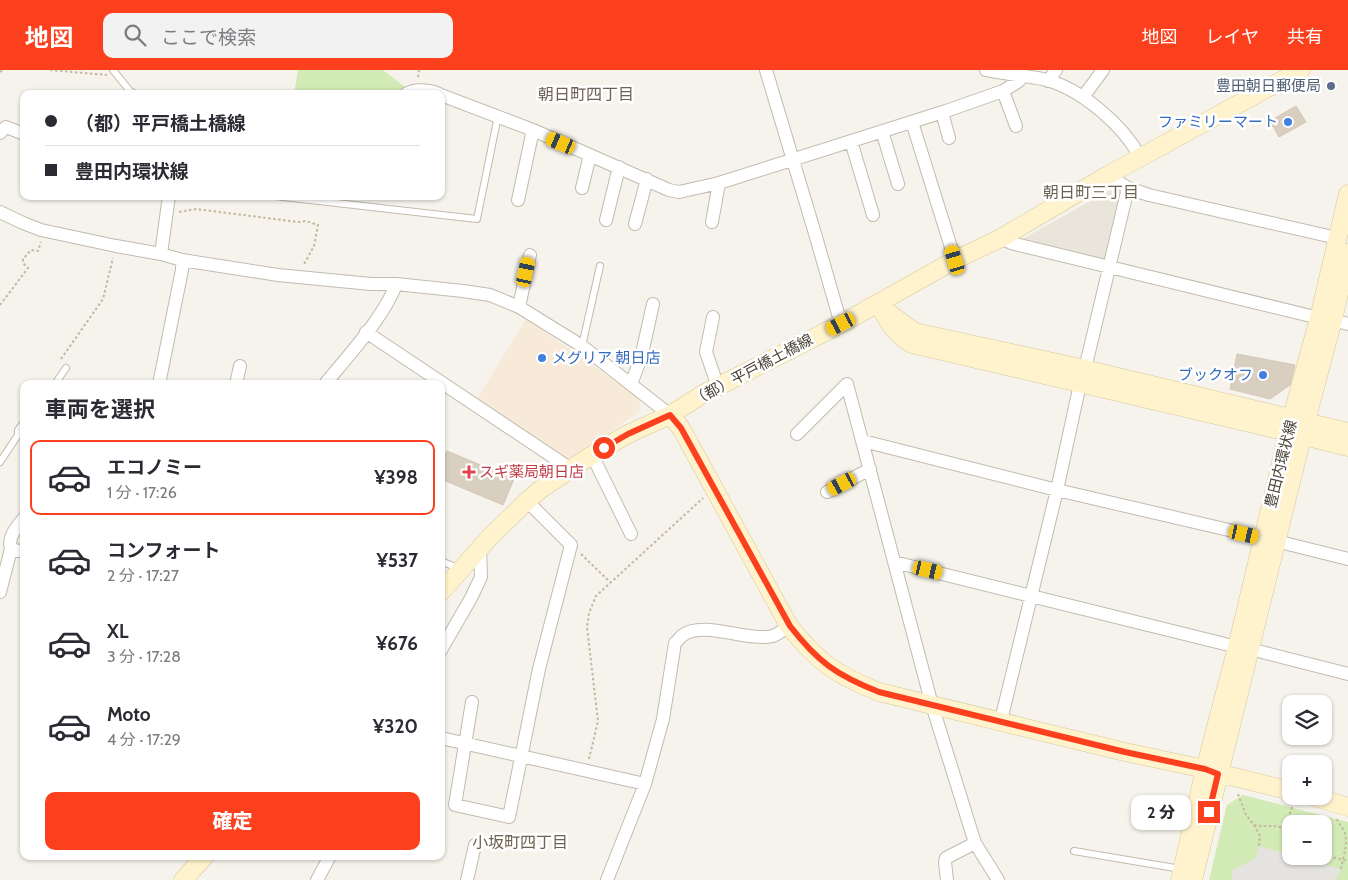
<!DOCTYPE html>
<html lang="ja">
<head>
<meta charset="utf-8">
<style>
	:root { --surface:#fff; --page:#f2f2f3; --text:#2b2b33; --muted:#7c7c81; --line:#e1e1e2; --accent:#fc3f1d }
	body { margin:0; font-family:Cabin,"Noto Sans JP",sans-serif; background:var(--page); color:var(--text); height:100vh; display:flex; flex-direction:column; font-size:19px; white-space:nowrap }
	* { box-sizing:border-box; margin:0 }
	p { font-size:16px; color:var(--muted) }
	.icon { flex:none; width:28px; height:28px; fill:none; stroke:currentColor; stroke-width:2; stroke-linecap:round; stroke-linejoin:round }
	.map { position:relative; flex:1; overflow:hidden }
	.sheet { position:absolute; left:20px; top:310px; width:425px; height:480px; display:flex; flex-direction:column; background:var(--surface); border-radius:10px; box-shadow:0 1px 4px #0004 }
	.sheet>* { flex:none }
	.top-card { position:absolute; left:20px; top:20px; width:425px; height:110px; border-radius:10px; box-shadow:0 1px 4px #0004; display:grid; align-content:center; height:110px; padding:0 25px; background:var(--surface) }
	.tools { position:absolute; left:1282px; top:625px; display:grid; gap:10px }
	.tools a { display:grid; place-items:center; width:50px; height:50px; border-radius:10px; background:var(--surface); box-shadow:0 1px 4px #0004; font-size:25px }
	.end { position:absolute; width:22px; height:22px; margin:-11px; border:6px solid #fc3f1d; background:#fff; box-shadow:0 0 0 2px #fff }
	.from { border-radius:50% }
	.bubble { position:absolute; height:35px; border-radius:10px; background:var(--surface); box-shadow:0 1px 4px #0004; font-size:16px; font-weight:800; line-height:35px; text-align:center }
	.car { position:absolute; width:15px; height:30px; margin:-15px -8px; border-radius:6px; box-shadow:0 0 4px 1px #0007; background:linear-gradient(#f5c518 24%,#345 0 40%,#f5c518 0 76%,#345 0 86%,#f5c518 0) }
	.top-card b { display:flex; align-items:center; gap:18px; height:48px; font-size:19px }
	.top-card b+b { border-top:1px solid var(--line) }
	.top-card i { width:12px; height:12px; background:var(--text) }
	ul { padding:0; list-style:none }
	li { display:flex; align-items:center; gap:15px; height:75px; margin:0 10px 8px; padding:0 15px; border:2px solid transparent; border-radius:10px }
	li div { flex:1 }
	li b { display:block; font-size:19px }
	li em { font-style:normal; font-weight:800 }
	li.active { border-color:var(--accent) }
	li>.icon { width:45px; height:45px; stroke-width:1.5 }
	h2 { padding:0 25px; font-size:22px; line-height:60px }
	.cta { display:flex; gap:10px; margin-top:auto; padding:10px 25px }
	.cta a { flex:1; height:58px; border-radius:10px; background:var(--accent); color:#fff; font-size:20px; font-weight:800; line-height:58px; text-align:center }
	header { display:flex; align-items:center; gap:30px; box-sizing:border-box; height:70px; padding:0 25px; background:var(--accent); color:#fff }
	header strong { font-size:24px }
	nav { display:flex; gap:28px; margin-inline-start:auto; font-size:18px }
	.search { width:350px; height:45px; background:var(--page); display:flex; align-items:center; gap:12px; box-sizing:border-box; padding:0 18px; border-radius:10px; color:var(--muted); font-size:19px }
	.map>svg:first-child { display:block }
	.residential { fill:#eae5da }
	.commercial { fill:#f7ead8 }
	.green { fill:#d2eab5; fill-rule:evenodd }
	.parking { fill:#e5e3e0 }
	.building { fill:#d8cfc1; stroke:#d3c7b4 }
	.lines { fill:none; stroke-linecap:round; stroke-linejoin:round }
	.lane-casing { stroke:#c2bbae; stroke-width:8 }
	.street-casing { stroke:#c2bbae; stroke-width:14 }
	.secondary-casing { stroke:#d6c79b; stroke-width:19 }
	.path { stroke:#c4b79f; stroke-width:2; stroke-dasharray:2.5 2.5; stroke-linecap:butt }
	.lane { stroke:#fff; stroke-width:6 }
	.street { stroke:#fff; stroke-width:12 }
	.secondary { stroke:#fff3cd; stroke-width:18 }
	.route { stroke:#fc3f1d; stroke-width:6 }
	.service-dot { fill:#5c6f8a; stroke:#fff; stroke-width:2 }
	.shop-dot { fill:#3f7fe0; stroke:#fff; stroke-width:2 }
	.health-dot { fill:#e0444e; stroke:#fff; stroke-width:2 }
	.labels { text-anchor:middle; stroke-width:5; stroke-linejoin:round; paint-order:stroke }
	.service-label { font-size:15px; fill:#4e5e75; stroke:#fff; text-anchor:end }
	.shop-label { font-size:15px; fill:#366cbe; stroke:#fff; text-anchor:end }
	.street-label { font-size:15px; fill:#4b4439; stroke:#fff }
	.health-label { font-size:15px; fill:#be3a42; stroke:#fff; text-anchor:start }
	.neighbourhood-label { font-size:16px; fill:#6e6250; stroke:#fff }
</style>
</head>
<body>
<header>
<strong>地図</strong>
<div class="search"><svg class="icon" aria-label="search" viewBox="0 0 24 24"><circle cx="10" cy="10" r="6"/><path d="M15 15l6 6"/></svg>ここで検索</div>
<nav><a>地図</a><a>レイヤ</a><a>共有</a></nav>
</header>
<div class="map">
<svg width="1348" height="810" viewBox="0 0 1348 810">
	<rect width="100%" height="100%" fill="#f6f3ec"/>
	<path class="residential" d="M1108,121H1123L1105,192L1019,171Z"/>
	<path class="commercial" d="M526,249L639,328L640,341L569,392L477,329Z"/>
	<path class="green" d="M298,0H383L405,17L396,24H294Z
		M1243,725L1348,752V810H1209L1227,735ZM1291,754H1324V786H1291Z"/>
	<path class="parking" d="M1259,776L1291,785V786L1341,799L1336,810H1232V800L1255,789Z"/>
	<path class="building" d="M1296,36L1306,52L1279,67L1270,51Z
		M1237,284L1295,295L1290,315L1270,329L1230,319Z
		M447,381L514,409L503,435L441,409V395Z"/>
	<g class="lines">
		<g class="lane-casing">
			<path id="lane" d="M113,0L130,21L135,24
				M275,126L477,149L498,46
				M582,276L600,196
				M55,314L66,298
				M0,392L18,365V360L24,352
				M441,491L460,499
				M1074,781L1181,799"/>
		</g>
		<g class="street-casing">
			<path id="street" d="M766,0L816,167L841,254
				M986,0C1007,5 1026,5 1047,10C1082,20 1123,55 1140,87
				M1048,11L1056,0
				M1003,21L1016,56
				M406,24C415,18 430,20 439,24
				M441,25L533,60L669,120L679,122L719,113L946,41L1003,21L1019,11L1014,0
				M1083,27L1103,0
				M942,42L949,68
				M912,52L955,190
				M882,61L898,114
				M0,63L6,57L24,64
				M851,71L873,145
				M1108,105L1128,118L1149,125L1337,168
				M582,118L590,85
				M518,130L533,60
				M0,142L23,153L41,160L116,176L161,184L182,190L278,205L371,214H396L463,221L490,225L519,237L582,276L670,345
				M606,150L619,97
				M712,152L719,113
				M635,154L647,109
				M1001,168L1011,173L1319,248
				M161,184L169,126
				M519,237L530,185
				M713,247L706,282L718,317
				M1333,250L1348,254
				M366,262L571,399
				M1085,299L1128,118
				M159,314L182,200V190
				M236,314L240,296
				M325,314C347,287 385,246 396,214
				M631,314L641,288L653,234
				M797,364L847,314L932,635L975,773L998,810
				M863,371L1057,420L1263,468
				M592,385L631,464
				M827,422L870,399
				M24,448C17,457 7,467 11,479L24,482
				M1276,471L1348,489
				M894,492L1237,577
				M0,522L11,479
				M1250,579L1348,604
				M441,580L471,528L481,507L480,479
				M472,632L455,735L509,747L539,599L571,475L527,431
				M1001,650L1057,420L1080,314
				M441,668L645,714
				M317,810L330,786
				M467,810L475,775
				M607,810L645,714L663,649L675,573C678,571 680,567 683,565C704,550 747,572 773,566C778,564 785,559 789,556
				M947,810L945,792L946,788L975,773"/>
		</g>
		<g class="secondary-casing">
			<path id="secondary" d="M878,233C887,250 895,265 912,274L1288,362L1348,377
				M890,244L915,262L1085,299L1348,362
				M670,345L681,358L789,556C818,592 836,605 879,622L1125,682L1205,699L1218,703L1291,721
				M441,522L490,467L527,431L541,419L592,385L628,364L670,345L703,324L841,254L955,190L1001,168L1108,105L1301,0
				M1311,726L1348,737
				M183,810L205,786
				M1180,810L1205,699L1237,577L1292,347L1319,248L1348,124
				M1193,810L1306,351L1333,250L1348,183"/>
		</g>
		<path class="path" d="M50,0L107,5
			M0,2L3,0
			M418,7L419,0
			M179,142L196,139L298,152L306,151L318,155L314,176L303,196
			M0,235L28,198L23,193V189L31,180L38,181L41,172
			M61,289L103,229L113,188
			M581,484L610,512
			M589,689L598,651L587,557L589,543L596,526L703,428
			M1238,724L1246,745L1254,755C1270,758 1277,752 1291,763
			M1337,749C1339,755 1343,758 1345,763C1348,775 1343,787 1341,799
			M1254,755L1260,766L1259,776
			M1284,758L1293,735
			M1324,785L1348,791"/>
		<use href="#lane" class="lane"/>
		<use href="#street" class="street"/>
		<use href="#secondary" class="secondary"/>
	</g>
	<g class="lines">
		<path class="route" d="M604,378L628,364L670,345L681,358L790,556C818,592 836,605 879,622L1125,682L1205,699L1218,704L1209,742"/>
	</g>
	<circle class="service-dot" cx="1331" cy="16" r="5"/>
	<g class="shop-dot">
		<circle cx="1288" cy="52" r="5"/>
		<circle cx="542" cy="288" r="5"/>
		<circle cx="1263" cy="305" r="5"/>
	</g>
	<path class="health-dot" d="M466.5 394.5h5v5h5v5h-5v5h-5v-5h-5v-5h5z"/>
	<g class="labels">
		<g class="service-label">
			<text x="1321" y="21">豊田朝日郵便局</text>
		</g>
		<g class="shop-label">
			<text x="1278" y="57">ファミリーマート</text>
			<text x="552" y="293" text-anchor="start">メグリア 朝日店</text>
			<text x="1253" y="310">ブックオフ</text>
		</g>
		<g class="street-label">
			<text transform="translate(752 300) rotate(-28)" y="5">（都）平戸橋土橋線</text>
			<text transform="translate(1281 394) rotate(-76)" y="5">豊田内環状線</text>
		</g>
		<g class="health-label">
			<text x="479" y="407">スギ薬局朝日店</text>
		</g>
		<g class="neighbourhood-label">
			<text x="586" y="30">朝日町四丁目</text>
			<text x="1091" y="128">朝日町三丁目</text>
			<text x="520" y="778">小坂町四丁目</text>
		</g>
	</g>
</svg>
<div class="tools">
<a><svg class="icon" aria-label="layers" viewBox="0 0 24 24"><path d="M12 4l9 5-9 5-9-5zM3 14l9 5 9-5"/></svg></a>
<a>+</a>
<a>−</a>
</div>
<i class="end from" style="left:604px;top:378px"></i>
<i class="end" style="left:1209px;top:742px"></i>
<div class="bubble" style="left:1131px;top:725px;width:60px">2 分</div>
<i class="car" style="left:561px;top:73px;rotate:293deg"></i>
<i class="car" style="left:955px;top:190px;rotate:343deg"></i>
<i class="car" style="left:526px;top:202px;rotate:12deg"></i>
<i class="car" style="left:841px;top:254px;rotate:243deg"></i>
<i class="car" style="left:842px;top:414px;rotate:242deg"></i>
<i class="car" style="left:1244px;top:464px;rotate:103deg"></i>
<i class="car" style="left:928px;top:500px;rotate:103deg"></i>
<div class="top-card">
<b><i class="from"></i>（都）平戸橋土橋線</b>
<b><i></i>豊田内環状線</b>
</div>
<section class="sheet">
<h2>車両を選択</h2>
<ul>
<li class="active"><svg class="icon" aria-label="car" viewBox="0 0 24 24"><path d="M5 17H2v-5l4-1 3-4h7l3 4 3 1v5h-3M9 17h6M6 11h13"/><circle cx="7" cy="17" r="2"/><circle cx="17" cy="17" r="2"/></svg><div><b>エコノミー</b><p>1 分 · 17:26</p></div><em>¥398</em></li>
<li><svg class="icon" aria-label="car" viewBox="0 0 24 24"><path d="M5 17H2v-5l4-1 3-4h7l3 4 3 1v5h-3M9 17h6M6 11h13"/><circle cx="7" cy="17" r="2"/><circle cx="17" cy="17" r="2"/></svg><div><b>コンフォート</b><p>2 分 · 17:27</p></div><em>¥537</em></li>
<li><svg class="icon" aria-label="car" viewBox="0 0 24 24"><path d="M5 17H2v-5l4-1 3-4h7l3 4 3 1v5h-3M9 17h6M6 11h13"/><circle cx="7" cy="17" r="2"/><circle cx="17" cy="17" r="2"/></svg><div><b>XL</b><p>3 分 · 17:28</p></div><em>¥676</em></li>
<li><svg class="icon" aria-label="car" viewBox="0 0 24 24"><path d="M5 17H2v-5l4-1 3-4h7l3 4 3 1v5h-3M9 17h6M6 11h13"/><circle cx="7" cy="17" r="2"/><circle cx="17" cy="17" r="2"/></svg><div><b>Moto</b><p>4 分 · 17:29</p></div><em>¥320</em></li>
</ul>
<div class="cta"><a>確定</a></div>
</section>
</div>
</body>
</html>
